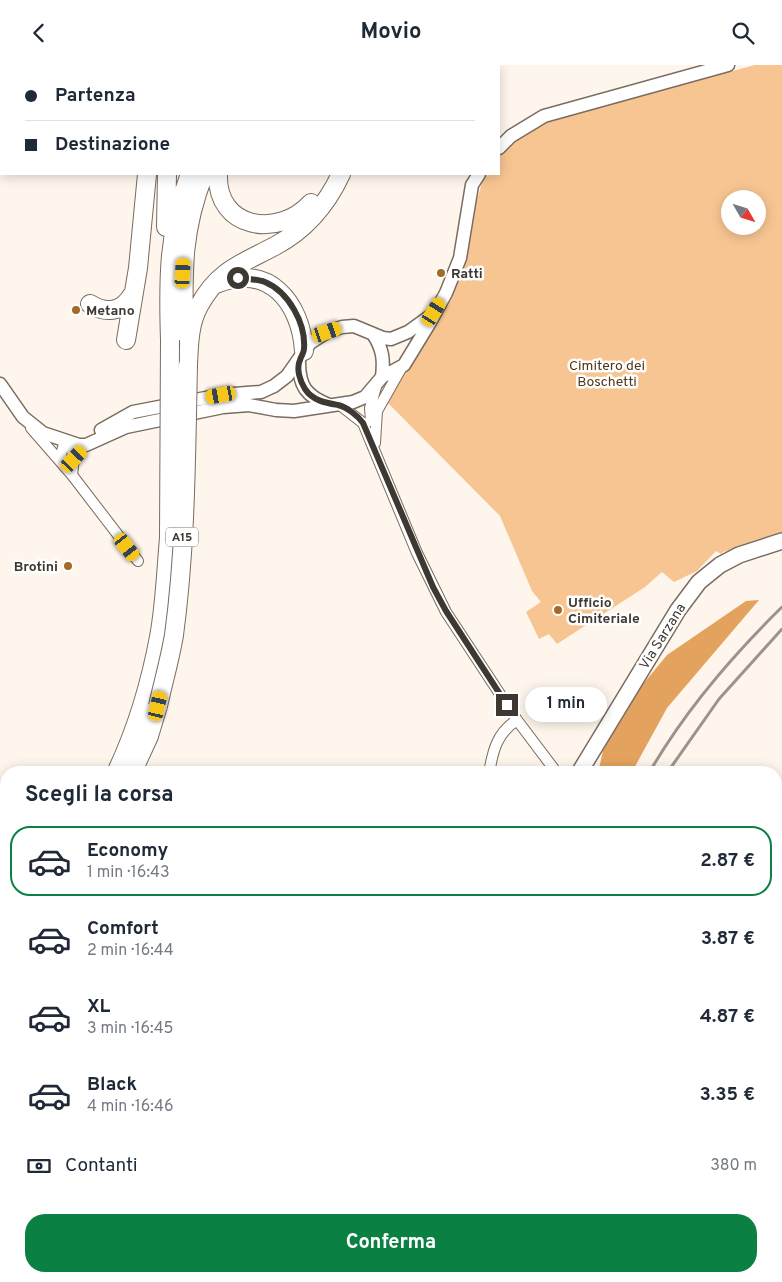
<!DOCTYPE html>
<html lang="it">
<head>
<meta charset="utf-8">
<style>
	:root { --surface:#fff; --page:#f6f6f7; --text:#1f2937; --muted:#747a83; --line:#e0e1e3; --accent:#0b8043 }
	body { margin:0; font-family:Overpass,sans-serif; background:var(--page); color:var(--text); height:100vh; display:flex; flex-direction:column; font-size:19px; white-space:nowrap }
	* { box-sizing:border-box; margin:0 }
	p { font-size:16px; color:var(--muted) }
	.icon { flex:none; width:28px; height:28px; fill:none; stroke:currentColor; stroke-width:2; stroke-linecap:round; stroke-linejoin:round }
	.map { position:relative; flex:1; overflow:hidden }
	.details { position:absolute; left:0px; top:701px; width:782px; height:516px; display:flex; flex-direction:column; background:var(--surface); border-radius:20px 20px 0 0; box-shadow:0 2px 12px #0003 }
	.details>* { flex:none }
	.hud { position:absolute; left:0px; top:0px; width:500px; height:110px; box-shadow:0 2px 12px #0003; display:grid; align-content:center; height:110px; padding:0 25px; background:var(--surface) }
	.needle { width:32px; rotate:129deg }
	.controls { position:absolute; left:721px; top:125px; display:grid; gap:10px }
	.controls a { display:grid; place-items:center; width:45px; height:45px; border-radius:50%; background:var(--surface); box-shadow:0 2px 12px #0003; font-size:25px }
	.end { position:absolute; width:22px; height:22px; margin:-11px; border:6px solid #3e3832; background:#fff; box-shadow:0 0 0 2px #fff }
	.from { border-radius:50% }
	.bubble { position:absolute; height:35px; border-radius:18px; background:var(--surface); box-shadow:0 2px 12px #0003; font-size:16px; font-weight:700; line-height:35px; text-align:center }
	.car { position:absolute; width:15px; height:30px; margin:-15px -8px; border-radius:6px; box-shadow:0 0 4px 1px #0007; background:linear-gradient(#f5c518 24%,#345 0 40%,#f5c518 0 76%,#345 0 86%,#f5c518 0) }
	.hud b { display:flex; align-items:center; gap:18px; height:48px; font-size:19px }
	.hud b+b { border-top:1px solid var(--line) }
	.hud i { width:12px; height:12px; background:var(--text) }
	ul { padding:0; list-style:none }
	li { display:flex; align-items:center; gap:15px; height:70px; margin:0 10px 8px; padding:0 15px; border:2px solid transparent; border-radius:20px }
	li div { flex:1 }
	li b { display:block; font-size:19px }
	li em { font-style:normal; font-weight:700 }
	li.on { border-color:var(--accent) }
	li>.icon { width:45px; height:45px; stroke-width:1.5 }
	h2 { padding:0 25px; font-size:22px; line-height:60px }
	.pay { display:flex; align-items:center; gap:12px; height:55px; padding:0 25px; font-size:19px }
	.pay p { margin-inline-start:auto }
	.action { display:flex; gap:10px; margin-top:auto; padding:10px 25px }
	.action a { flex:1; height:58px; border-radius:20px; background:var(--accent); color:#fff; font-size:20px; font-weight:700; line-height:58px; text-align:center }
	header { display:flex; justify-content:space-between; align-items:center; height:65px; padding:0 25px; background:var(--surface); font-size:22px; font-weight:700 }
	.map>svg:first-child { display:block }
	.green { fill:#f7c591; fill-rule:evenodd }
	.forest { fill:#e3a35e }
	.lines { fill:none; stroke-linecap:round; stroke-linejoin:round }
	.stream { stroke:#f6b670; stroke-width:3 }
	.minor-casing { stroke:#7a6c5f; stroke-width:12 }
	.tertiary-casing { stroke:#7a6c5f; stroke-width:15 }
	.primary-casing { stroke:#7a6c5f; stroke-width:18 }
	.motorway-casing { stroke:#7a6c5f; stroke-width:20 }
	.minor { stroke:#fff; stroke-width:10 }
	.tertiary { stroke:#fff; stroke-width:12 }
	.primary { stroke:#fff; stroke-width:15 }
	.motorway { stroke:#fff; stroke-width:18 }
	.rail { stroke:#9b938c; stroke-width:3 }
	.motorway-bridge-casing { stroke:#7a6c5f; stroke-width:20; stroke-linecap:butt }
	.motorway-bridge { stroke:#fff; stroke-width:18 }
	.route { stroke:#3e3832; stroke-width:6 }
	.poi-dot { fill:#a36b28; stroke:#fff; stroke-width:2 }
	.labels { text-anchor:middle; stroke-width:5; stroke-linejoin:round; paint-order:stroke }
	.shield { fill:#fff; stroke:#787470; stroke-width:1 }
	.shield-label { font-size:12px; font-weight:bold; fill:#3e3832 }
	.poi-label { font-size:14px; font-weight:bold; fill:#3e3832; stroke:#fff; text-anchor:start }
	.park-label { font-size:14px; fill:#503618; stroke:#fff }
	.street-label { font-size:14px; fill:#3e3832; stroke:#fff }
</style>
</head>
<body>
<header><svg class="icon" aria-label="back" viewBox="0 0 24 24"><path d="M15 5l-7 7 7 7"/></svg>Movio<svg class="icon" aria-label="search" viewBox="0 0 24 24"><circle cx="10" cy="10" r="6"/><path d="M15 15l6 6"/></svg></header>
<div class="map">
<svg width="782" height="1217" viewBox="0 0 782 1217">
	<rect width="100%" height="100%" fill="#fef5ec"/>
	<path class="green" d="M755,0H782V469L723,487L721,489L716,486L697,506L674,517L662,507L645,522L557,579L549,569L539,574L526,547L541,537L532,526L500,451L389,339L384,337L414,289L473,149L484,111L499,109V90L537,59ZM730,134H758V161H730Z
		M0,1070L6,1075V1211H10L5,1217H0Z
		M776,1184L782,1186L779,1207L776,1206Z
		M19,1211H64L61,1217H14Z"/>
	<path class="forest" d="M759,535L667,643L632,707L598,708L604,681L639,624L667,590L746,536Z
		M776,761L782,767V939L776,929Z"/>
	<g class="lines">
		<path class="stream" d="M0,1043L6,1046
			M385,1211L391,1217"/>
		<g class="minor-casing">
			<path id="minor" d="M340,340L363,358L417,488L446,547L517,655L557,708
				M371,356L370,343L376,322
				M31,363L72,410L138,496
				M375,378L377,346L403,300
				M60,395L63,382L69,376L74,393L72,410
				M489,708C493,685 497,668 517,655
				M0,923L6,921
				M0,1088L6,1093
				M183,1211L191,1217
				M78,1217V1211
				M262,1217L265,1211"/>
		</g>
		<g class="tertiary-casing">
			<path id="tertiary" d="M499,83L511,71L544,51L728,0
				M373,269C383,284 384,295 382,312
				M299,297C299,321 306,331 329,340
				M0,319L23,352L43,368L79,380H86L126,362L223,342L249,340L276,345L294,346L353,337L365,332L382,312L404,300L429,259L446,228L460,193L472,120L479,109
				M101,365L133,347L221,330L261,327L274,321L287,311L310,278L327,267L342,262L354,261L383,273L391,274L408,267L433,249
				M512,1217L518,1211"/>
		</g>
		<g class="primary-casing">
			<path id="primary" d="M579,708L678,545L699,517L720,500L739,490L782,476
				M168,1217L170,1211"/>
		</g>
		<g class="motorway-casing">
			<path id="motorway" d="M158,0V1
				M176,0V1
				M345,0L346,1
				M206,1L207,0
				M288,1L290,0
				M314,1L317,0
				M218,109C216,164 278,174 311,138
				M166,162L167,109
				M216,219C268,197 301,237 304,286
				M90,239C106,249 122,247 132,230
				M184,270C183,209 181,167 204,109
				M126,275L138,203L147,109
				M170,275C168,215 168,166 190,109
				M188,300C189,280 189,259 199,241C218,205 243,198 275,181C305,165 327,139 341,109
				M116,708C137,664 150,620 159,572C165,540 166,506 169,473
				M132,708L149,671L158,641
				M0,864L6,858
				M0,884L6,878"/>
		</g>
		<use href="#minor" class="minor"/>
		<use href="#tertiary" class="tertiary"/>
		<use href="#primary" class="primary"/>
		<use href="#motorway" class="motorway"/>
		<path class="rail" d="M649,708C684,647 732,591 782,542
			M667,708L719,634L782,564
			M456,1217L458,1211
			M476,1217L478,1211
			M487,1217L488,1211"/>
		<g class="motorway-bridge-casing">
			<path id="motorway-bridge" d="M169,473L170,275
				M158,641C163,618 170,594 174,570C186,481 186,390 188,300"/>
		</g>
		<use href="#motorway-bridge" class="motorway-bridge"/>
	</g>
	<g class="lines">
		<path class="route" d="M238,213C247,214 257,214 265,217C289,227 306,259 304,284C304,288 301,291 300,295C296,304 300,316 305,324C313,336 326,338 338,340C347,342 358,351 363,358L433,522L446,546L507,640"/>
	</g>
	<g class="poi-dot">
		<circle cx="441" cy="208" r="5"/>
		<circle cx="76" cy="245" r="5"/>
		<circle cx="68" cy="501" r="5"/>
		<circle cx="558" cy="545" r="5"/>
	</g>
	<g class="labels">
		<rect class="shield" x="166" y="462.5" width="32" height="19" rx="4"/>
		<g class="shield-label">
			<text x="182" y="476">A15</text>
		</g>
		<g class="poi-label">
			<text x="451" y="213">Ratti</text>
			<text x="86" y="250">Metano</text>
			<text x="58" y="506" text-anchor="end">Brotini</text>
			<text x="568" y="542">Ufficio<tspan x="568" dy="16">Cimiteriale</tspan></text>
		</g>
		<g class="park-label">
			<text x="607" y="305">Cimitero dei<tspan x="607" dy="16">Boschetti</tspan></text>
		</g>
		<g class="street-label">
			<text transform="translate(662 571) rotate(-58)" y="5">Via Sarzana</text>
		</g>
	</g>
</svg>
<div class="controls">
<a><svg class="needle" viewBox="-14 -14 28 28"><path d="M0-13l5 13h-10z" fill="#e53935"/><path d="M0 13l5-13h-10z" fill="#747a83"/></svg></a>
</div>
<i class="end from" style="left:238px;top:213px"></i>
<i class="end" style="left:507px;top:640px"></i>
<div class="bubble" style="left:525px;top:622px;width:82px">1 min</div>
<i class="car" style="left:183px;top:208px;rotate:3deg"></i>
<i class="car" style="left:434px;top:247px;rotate:32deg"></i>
<i class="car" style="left:327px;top:267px;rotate:71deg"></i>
<i class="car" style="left:221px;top:330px;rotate:260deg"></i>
<i class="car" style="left:74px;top:394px;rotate:43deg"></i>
<i class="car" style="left:127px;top:482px;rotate:142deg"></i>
<i class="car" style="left:158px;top:641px;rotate:13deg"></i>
<div class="hud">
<b><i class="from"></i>Partenza</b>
<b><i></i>Destinazione</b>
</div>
<section class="details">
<h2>Scegli la corsa</h2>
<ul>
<li class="on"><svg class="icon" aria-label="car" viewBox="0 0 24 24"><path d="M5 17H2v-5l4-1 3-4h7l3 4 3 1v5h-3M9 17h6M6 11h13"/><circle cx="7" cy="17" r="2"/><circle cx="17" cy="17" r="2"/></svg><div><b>Economy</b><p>1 min · 16:43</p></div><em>2.87 €</em></li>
<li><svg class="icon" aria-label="car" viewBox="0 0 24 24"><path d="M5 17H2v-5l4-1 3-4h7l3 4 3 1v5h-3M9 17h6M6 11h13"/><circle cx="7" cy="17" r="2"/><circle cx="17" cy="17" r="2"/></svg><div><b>Comfort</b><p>2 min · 16:44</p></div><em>3.87 €</em></li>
<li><svg class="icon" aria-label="car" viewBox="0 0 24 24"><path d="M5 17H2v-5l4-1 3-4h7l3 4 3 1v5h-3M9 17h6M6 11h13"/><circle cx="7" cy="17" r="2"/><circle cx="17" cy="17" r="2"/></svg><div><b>XL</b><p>3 min · 16:45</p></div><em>4.87 €</em></li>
<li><svg class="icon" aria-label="car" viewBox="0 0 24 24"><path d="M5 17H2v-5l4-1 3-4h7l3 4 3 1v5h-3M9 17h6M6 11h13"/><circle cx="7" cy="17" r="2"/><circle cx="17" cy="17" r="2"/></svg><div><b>Black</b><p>4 min · 16:46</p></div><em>3.35 €</em></li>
</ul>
<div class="pay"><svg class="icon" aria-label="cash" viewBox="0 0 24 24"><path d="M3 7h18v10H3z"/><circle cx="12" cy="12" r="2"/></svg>Contanti<p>380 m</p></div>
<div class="action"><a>Conferma</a></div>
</section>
</div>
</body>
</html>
